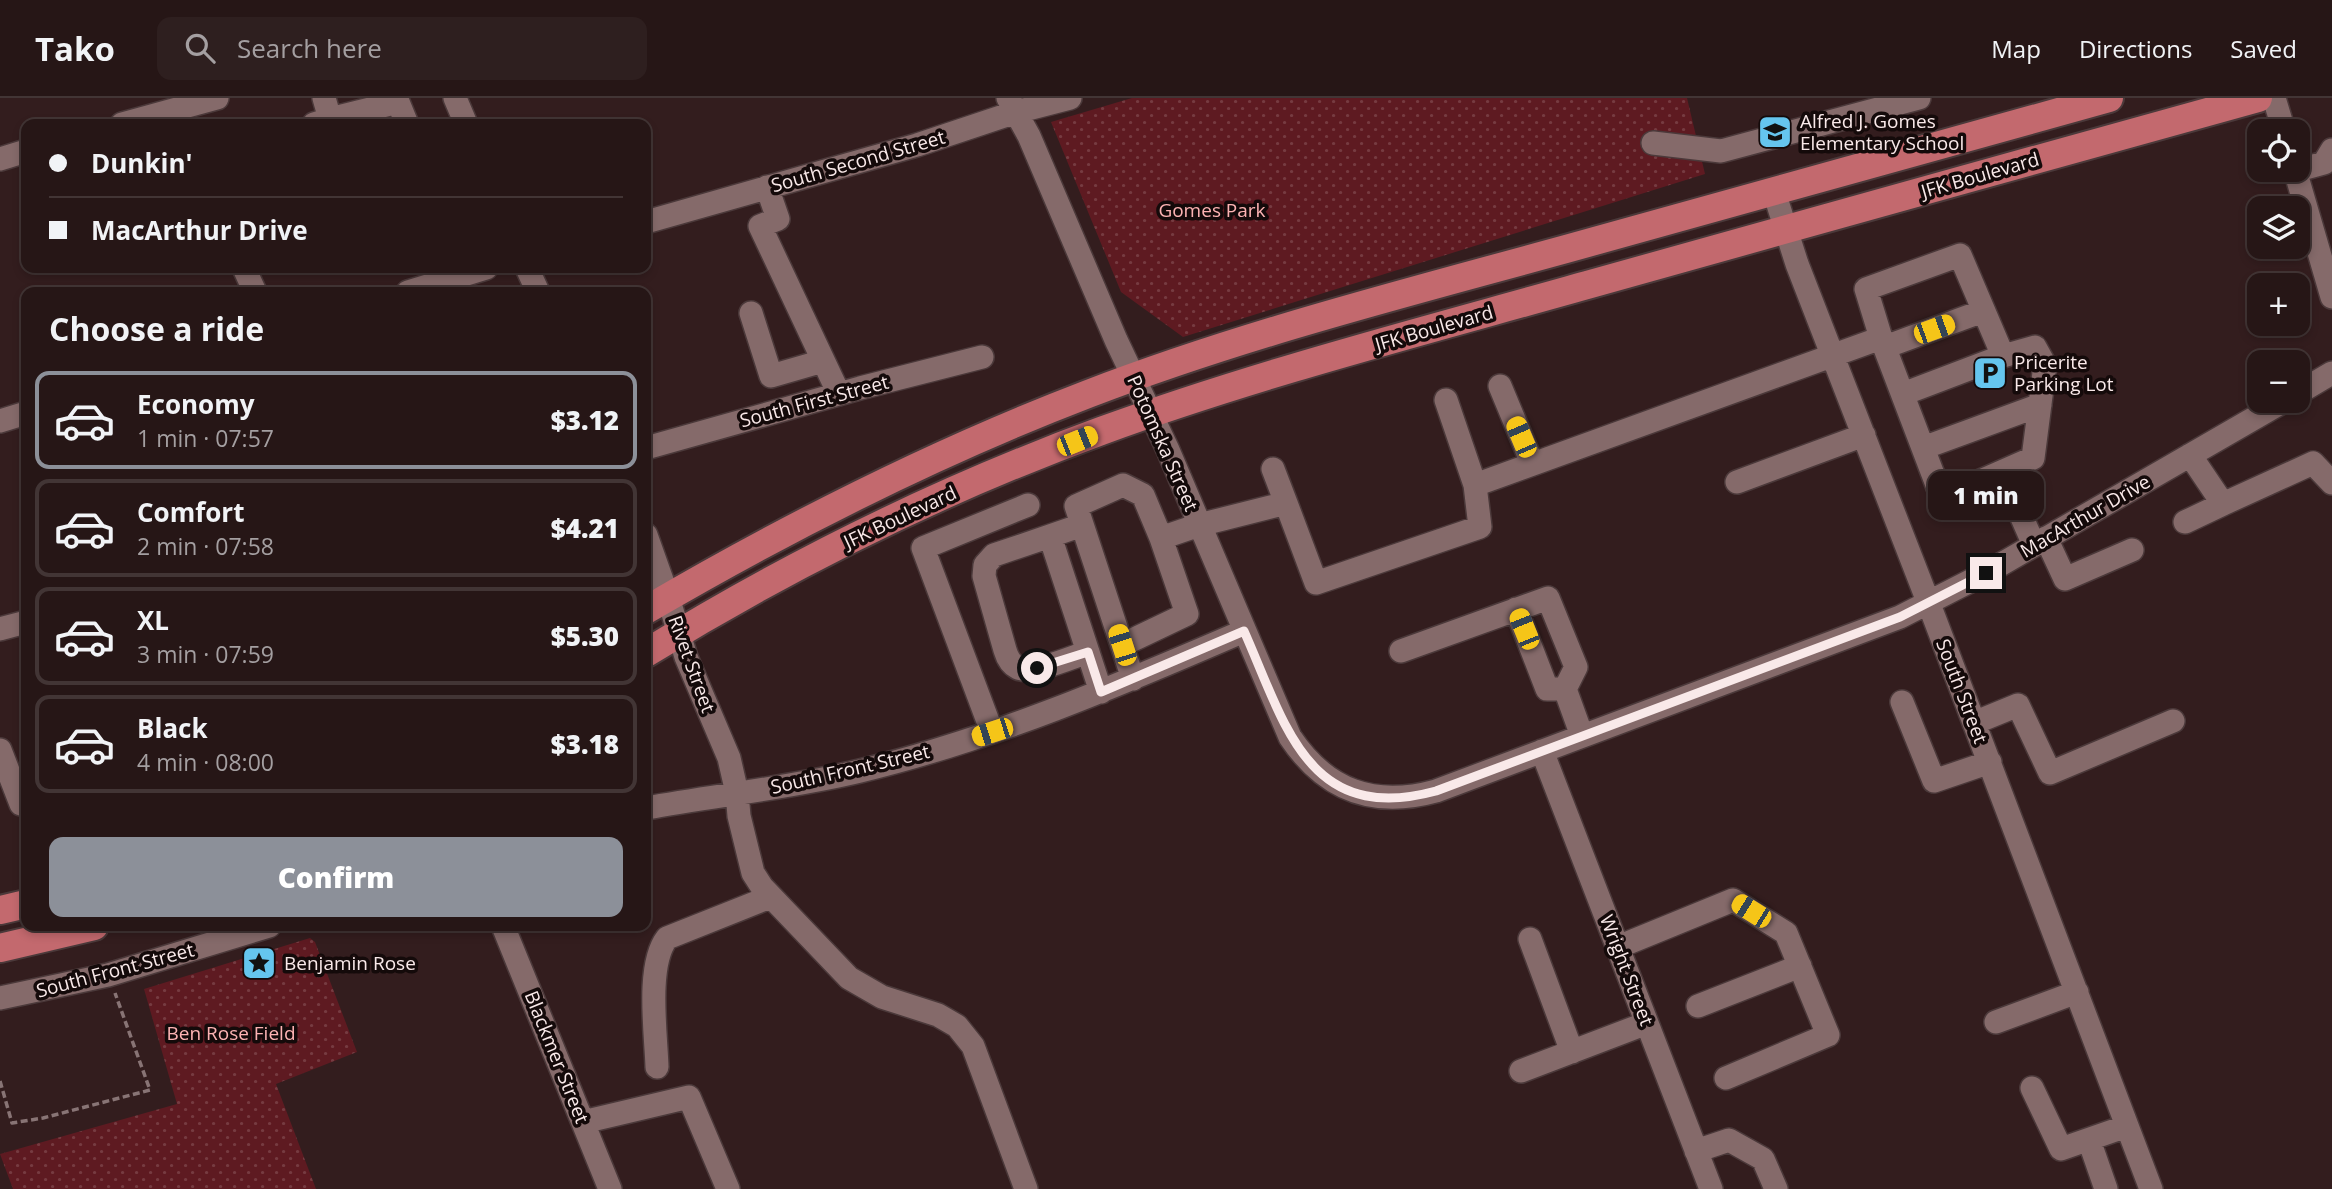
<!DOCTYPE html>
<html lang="en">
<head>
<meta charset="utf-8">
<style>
	:root { --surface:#261616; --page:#2e1f1f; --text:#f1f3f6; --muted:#a49fa1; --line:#423535; --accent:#8c9099 }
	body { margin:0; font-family:"Open Sans",sans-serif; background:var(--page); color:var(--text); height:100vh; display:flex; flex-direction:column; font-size:26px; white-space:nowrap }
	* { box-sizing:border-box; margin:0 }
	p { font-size:23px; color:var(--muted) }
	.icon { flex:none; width:38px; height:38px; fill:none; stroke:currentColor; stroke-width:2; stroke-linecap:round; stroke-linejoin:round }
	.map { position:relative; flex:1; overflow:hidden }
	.sheet { position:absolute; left:21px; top:189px; width:630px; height:644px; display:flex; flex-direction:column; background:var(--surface); border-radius:14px; box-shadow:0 4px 10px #0003,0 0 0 2px var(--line) }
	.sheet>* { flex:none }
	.hud { position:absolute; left:21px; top:21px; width:630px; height:154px; border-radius:14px; box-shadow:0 4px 10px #0003,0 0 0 2px var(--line); display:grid; align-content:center; height:154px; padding:0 28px; background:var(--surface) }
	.fabs { position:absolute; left:2247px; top:21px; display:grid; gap:14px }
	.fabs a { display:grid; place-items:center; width:63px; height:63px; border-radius:14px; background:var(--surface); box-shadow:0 4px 10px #0003,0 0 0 2px var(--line); font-size:35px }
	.end { position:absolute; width:32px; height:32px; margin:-16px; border:9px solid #f9e9e9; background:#111; box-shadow:0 0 0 4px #111 }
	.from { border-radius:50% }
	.bubble { position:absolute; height:49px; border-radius:14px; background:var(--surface); box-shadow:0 4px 10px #0003,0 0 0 2px var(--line); font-size:23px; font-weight:800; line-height:49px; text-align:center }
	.car { position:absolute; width:21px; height:42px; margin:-21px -10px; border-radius:9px; box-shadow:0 0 5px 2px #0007; background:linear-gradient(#f5c518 24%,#345 0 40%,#f5c518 0 76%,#345 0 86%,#f5c518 0) }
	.hud b { display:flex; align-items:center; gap:24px; height:66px; font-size:26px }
	.hud b+b { border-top:2px solid var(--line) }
	.hud i { width:18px; height:18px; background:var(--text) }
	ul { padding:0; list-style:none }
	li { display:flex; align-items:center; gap:21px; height:98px; margin:0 14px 10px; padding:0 14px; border:4px solid var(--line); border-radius:14px }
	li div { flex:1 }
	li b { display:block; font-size:26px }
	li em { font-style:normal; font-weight:800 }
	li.current { border-color:var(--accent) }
	li>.icon { width:63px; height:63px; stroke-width:1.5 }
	h2 { padding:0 28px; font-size:32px; line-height:84px }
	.primary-button { display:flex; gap:14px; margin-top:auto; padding:14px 28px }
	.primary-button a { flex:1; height:80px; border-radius:14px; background:var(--accent); color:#fff; font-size:28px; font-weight:800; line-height:80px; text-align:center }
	header { display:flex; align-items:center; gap:42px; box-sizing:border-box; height:98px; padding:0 35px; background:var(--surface); border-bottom:2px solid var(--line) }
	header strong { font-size:33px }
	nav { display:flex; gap:38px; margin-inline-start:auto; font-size:24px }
	.search { width:490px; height:63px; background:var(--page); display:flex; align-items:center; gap:18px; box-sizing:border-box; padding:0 24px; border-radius:14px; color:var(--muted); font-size:26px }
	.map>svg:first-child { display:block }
	.park { fill:url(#park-dots) }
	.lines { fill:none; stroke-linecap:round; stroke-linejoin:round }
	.minor-casing { stroke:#4b393a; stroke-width:26 }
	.major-casing { stroke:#4b393a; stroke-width:32 }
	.path { stroke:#887475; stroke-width:3.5; stroke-dasharray:7 3.5; stroke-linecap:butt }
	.minor { stroke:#856a6a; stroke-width:23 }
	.major { stroke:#c3696e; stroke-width:28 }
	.route { stroke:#f9e9e9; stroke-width:9 }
	.labels { text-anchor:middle; stroke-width:7; stroke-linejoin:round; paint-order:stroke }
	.poi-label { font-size:19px; fill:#f9e9e9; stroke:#140a0a; text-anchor:start }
	.street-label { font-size:19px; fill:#f9e9e9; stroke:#140a0a }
	.park-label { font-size:19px; fill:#fdb3b3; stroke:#140a0a }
</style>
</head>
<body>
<header>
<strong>Tako</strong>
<div class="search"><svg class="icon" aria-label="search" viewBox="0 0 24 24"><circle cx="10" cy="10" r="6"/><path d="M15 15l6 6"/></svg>Search here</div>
<nav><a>Map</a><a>Directions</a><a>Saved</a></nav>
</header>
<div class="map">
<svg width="2332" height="1091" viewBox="0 0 2332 1091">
	<defs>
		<pattern id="park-dots" width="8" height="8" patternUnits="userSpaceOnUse" patternTransform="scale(1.75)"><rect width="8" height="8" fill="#5e1a21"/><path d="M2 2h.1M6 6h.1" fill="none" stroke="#763b41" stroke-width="1.8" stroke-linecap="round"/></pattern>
	</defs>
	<rect width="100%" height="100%" fill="#331d1e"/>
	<path class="park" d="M1132,0H1687L1705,76L1183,239L1121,194L1051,24Z
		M310,840L315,844L357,954L276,986L316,1091H13L0,1056L177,1006L144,891Z"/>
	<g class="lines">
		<g class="minor-casing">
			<path id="minor" d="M455,0L466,26
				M1008,0L1029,38L1116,242L1168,352L1290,639C1326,693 1374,710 1436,693L1900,519L1986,475L2284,303
				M2274,0L2284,33
				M330,21L398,4L407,26
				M122,26L217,0
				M314,26L330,21L324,0
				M1653,45L1721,53L1919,0
				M0,61L26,53
				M2295,72L2332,199
				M2295,73L2324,65L2332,52
				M767,89L778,121L760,128L839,296
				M1774,94L1797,166L1929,506L2151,1091
				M646,124L917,47L1016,14L1070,0
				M244,170L255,194
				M527,170L538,194
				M408,194L486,170
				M751,215L771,278L823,263
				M1885,249L1983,213
				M1500,288L1532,365
				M2298,295L2332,275
				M1903,296L2003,258
				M1446,302L1475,387L1881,240L1942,400L2033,360L2045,267L2035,249L2003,258L1960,157L1866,191L1881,240
				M0,323L26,315
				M646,350L860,290L982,259
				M1923,350L2040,307
				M2002,374L2034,447
				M1737,384L1864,337
				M1286,405L1316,485L1480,429L1475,387
				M2223,406L2313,365L2332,385
				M2185,424L2223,406L2190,357
				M1082,427L1050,438L1101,594
				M646,437L668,499L686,559L729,660L737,695L739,718L753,775L762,789L849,880L882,899L938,917L957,928L973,948L1026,1091
				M1050,438L994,457L985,467L984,478L1005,552C1007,559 1010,566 1018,570C1032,577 1072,559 1088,554
				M2046,440L2065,481L2132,452
				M1516,511L1547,591H1565
				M0,531L26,524
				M1122,547L1187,516L1161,440
				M1401,553L1548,500L1576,569L1565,591L1582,638
				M1133,581L1076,408L1123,387L1143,397L1161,440L1199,427L1286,405L1273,371
				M1902,604L1934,683L1990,664
				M1974,625L2018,607L2050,675L2173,623
				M992,634L923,450L1028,407
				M0,652L21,706
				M1542,653L1711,1091
				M646,710C717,697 790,690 860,673C993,641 1119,587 1244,533
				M503,828L610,1091
				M1530,841L1572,954
				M1618,849L1733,802L1786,835L1828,937L1726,980
				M0,900L108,877L269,828
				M1698,908L1800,868
				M1996,924L2077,894
				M657,969C656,936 646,867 667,840L770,799
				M1521,973L1647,925
				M2032,990L2061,1051L2127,1028
				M583,1024L689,999L728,1091
				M2089,1042L2106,1091
				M1696,1053L1729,1042L1763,1061L1776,1091"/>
		</g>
		<g class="major-casing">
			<path id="major" d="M646,512C788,429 934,355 1088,296C1244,236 1406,195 1566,151C1747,101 1928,50 2109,0
				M646,555C789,467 943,391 1101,333C1260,275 1424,233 1587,187C1811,124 2034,62 2258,0
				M0,812L26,806
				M0,850L94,828"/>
		</g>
		<path class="path" d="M0,983L12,1025L43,1020L150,992L115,895"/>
		<use href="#minor" class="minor"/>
		<use href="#major" class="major"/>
	</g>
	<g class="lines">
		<path class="route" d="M1037,570L1088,554L1101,594L1244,533C1285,625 1307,728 1436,693L1900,519L1986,475"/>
	</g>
	<defs>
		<g id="school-square" transform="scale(1.75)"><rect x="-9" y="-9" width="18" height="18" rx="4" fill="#65c5ee" stroke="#140a0a"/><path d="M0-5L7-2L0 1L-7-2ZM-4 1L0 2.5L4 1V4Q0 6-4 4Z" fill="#111"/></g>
		<g id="parking-square" transform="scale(1.75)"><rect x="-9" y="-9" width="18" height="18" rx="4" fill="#65c5ee" stroke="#140a0a"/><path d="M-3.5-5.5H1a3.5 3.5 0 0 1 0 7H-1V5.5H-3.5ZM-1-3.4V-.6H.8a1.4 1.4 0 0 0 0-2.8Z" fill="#111"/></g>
		<g id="sight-square" transform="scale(1.75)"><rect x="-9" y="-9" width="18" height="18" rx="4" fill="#65c5ee" stroke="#140a0a"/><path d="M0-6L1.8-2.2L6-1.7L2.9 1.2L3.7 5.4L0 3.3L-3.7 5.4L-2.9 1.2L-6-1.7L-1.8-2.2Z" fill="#111"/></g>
	</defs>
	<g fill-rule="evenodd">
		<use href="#school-square" x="1775" y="34"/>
		<use href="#parking-square" x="1990" y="275"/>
		<use href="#sight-square" x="259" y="865"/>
	</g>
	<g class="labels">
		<g class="poi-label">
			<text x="1800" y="30">Alfred J. Gomes<tspan x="1800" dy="22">Elementary School</tspan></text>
			<text x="2014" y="271">Pricerite<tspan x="2014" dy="22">Parking Lot</tspan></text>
			<text x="284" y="872">Benjamin Rose</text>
		</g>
		<g class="street-label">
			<text transform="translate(858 63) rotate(-16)" y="7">South Second Street</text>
			<text transform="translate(1980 77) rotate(-16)" y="7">JFK Boulevard</text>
			<text transform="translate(1434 230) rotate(-16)" y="7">JFK Boulevard</text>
			<text transform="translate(814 303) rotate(-15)" y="7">South First Street</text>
			<text transform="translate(1163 345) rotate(66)" y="7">Potomska Street</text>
			<text transform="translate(2085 418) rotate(-30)" y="7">MacArthur Drive</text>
			<text transform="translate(900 419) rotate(-25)" y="7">JFK Boulevard</text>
			<text transform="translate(692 566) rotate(70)" y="7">Rivet Street</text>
			<text transform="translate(1962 593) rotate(69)" y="7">South Street</text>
			<text transform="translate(850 671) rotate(-13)" y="7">South Front Street</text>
			<text transform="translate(115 872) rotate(-15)" y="7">South Front Street</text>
			<text transform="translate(1627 872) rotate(69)" y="7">Wright Street</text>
			<text transform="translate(557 959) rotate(68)" y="7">Blackmer Street</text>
		</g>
		<g class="park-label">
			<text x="1212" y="119">Gomes Park</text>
			<text x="231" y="942">Ben Rose Field</text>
		</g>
	</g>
</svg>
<div class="fabs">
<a><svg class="icon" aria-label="locate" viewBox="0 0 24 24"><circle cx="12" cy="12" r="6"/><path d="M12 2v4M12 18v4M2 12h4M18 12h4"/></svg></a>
<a><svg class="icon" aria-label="layers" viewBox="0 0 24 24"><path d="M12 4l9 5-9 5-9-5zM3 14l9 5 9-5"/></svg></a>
<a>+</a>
<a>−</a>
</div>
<i class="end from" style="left:1037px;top:570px"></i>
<i class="end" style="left:1986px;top:475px"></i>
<div class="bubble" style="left:1928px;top:373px;width:116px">1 min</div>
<i class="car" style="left:1934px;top:231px;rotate:70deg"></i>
<i class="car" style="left:1521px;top:339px;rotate:337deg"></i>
<i class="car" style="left:1077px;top:343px;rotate:68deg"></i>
<i class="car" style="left:1524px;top:531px;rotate:338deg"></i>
<i class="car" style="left:1122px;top:547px;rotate:342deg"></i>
<i class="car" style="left:992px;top:634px;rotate:252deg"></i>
<i class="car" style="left:1751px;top:813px;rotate:302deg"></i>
<div class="hud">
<b><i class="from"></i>Dunkin'</b>
<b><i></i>MacArthur Drive</b>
</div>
<section class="sheet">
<h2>Choose a ride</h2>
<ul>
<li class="current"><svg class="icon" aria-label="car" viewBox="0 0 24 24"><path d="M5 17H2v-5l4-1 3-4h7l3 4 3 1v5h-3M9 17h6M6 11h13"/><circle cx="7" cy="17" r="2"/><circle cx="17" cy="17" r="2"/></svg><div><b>Economy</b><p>1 min · 07:57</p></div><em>$3.12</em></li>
<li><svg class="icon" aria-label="car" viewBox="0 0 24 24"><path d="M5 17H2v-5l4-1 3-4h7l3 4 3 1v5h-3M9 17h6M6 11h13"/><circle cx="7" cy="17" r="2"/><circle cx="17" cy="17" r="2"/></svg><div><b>Comfort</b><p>2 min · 07:58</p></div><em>$4.21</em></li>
<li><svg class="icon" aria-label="car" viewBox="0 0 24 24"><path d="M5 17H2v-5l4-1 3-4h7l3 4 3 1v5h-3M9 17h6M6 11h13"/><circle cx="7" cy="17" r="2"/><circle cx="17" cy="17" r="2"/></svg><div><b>XL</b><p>3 min · 07:59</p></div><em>$5.30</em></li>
<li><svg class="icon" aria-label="car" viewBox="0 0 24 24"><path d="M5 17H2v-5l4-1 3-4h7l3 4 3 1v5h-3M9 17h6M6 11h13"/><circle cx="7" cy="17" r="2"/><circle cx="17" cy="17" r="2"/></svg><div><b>Black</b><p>4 min · 08:00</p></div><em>$3.18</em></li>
</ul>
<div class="primary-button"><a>Confirm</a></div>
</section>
</div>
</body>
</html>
